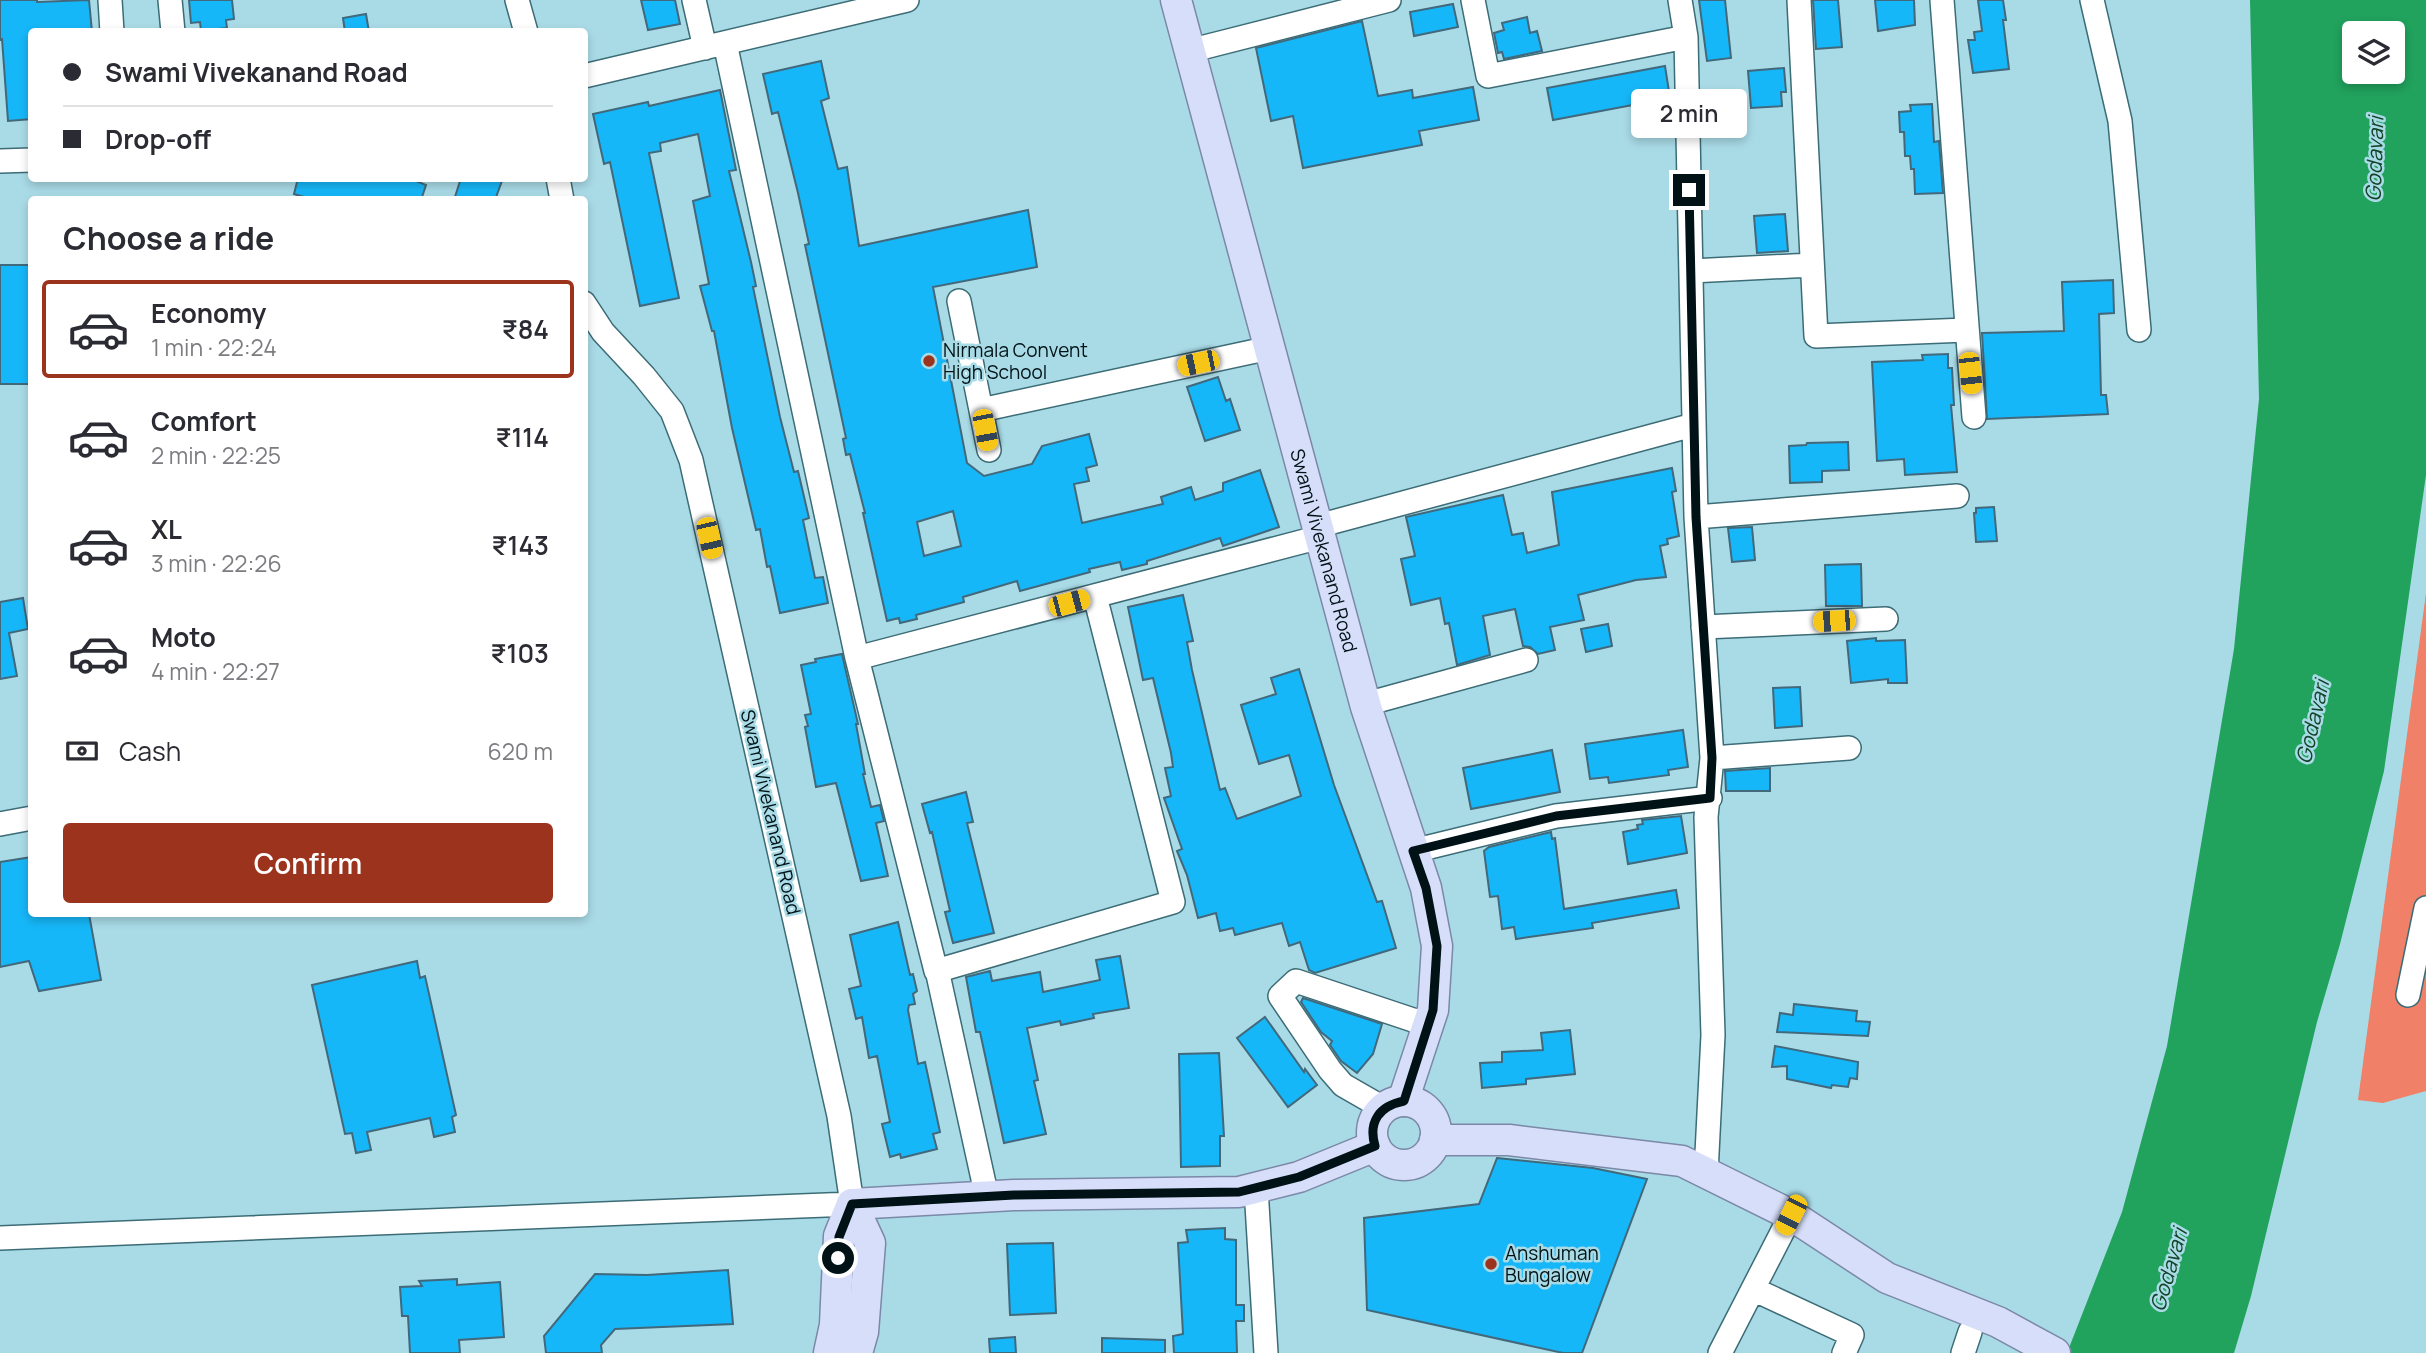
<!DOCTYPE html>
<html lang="en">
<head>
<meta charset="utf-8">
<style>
	:root { --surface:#fff; --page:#f2f2f3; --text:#2b2b33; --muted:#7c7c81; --line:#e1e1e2; --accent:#9c331c }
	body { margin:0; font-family:Manrope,sans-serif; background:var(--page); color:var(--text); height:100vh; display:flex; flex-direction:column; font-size:26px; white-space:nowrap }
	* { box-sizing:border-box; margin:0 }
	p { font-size:23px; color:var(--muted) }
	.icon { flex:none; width:38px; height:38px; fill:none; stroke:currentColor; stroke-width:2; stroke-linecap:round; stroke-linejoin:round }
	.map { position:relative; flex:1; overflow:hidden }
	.panel { position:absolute; left:28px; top:196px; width:560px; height:721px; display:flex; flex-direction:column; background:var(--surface); border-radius:7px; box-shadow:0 4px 10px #0003 }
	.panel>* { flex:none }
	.hud { position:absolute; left:28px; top:28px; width:560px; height:154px; border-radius:7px; box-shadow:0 4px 10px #0003; display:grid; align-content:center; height:154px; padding:0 35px; background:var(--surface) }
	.fabs { position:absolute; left:2342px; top:21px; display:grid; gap:14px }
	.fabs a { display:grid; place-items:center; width:63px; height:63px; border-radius:7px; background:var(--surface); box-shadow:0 4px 10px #0003; font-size:35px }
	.end { position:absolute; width:32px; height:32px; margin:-16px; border:9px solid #011216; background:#fff; box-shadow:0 0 0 4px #fff }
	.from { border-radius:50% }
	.bubble { position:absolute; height:49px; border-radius:7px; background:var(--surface); box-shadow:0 4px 10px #0003; font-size:23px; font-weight:600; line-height:49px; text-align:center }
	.car { position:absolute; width:21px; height:42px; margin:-21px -10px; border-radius:9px; box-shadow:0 0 5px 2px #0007; background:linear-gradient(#f5c518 24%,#345 0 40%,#f5c518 0 76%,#345 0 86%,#f5c518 0) }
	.hud b { display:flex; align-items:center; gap:24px; height:66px; font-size:26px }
	.hud b+b { border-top:2px solid var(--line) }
	.hud i { width:18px; height:18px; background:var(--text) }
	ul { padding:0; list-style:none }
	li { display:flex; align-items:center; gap:21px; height:98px; margin:0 14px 10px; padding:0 21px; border:4px solid transparent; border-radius:7px }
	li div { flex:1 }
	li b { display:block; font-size:26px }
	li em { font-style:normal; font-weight:600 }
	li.on { border-color:var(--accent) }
	li>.icon { width:63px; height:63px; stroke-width:1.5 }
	h2 { padding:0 35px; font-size:32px; line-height:84px }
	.pay { display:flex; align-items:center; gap:18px; height:77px; padding:0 35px; font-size:26px }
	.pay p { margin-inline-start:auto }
	.primary-button { display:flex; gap:14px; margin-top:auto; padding:14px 35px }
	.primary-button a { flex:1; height:80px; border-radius:7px; background:var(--accent); color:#fff; font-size:28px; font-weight:600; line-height:80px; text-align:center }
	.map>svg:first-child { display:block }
	.green { fill:#f08067 }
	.water { fill:#21a25d; fill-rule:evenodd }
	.building { fill:#16b7f8; stroke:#42687c; stroke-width:2; fill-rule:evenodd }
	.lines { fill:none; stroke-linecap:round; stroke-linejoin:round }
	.minor-casing { stroke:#3c6c76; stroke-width:26 }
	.major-casing { stroke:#7b88a7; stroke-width:33 }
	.minor { stroke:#fff; stroke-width:23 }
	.major { stroke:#d7def9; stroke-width:30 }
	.route { stroke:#011216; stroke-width:9 }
	.poi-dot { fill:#9c331c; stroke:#a9dbe7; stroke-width:2.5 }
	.labels { text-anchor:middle; stroke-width:5; stroke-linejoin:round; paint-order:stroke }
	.poi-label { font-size:19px; fill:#011216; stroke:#a9dbe7; text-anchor:start }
	.street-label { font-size:19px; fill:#011216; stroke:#a9dbe7 }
	.water-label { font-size:21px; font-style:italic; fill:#134327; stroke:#a9dbe7 }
</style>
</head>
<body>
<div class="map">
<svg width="2426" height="1353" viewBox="0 0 2426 1353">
	<rect width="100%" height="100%" fill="#a9dbe7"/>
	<path class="green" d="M2426,593V1091L2383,1103L2358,1100Z"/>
	<path class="water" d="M2250,0H2426V475L2384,771L2340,944L2317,1022L2251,1296L2234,1353H2067L2122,1212L2167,1046L2234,649L2259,399ZM2354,33H2392V72H2354Z"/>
	<path class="building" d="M0,0H37V2L89,0L92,32H32V119L8,121L2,39L0,40Z
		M189,0H232L234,19L226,20L227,28L201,31L200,22L191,23Z
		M641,0H675L680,24L648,30Z
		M1699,0H1725L1731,58L1707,61Z
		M1813,0H1838L1842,47L1816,49Z
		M1875,0H1914L1915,25L1878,31Z
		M1978,0H2003L2006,20H2003L2009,69L1973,73L1968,40H1975L1974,32L1982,31Z
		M1453,4L1458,27L1414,36L1410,12Z
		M366,14L369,32H345L343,18Z
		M1527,17L1530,33L1537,31L1542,51L1504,59L1502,52L1498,53L1494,33L1504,30L1502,23Z
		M1362,21L1378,96L1412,90L1413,98L1473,87L1479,120L1419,131L1422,145L1303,168L1293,116L1271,121L1256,48Z
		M821,61L829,98L821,101L838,169L847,167L859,246L1028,210L1037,267L933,287L967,463L984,476L1032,464L1042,446L1089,434L1097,465L1086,468L1089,481L1074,484L1082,523L1163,504L1161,497L1191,487L1195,500L1223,491V483L1260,470L1279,527L1223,546L1220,538L1147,561V564L1122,570L1120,562L1089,569L1090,572L1020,591L1017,581L963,597L964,602L916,615L917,619L900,623L899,618L887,621L863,513H865L850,454L846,455L843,439L846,438L805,245L809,244L798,193L778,112L772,114L763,74ZM953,511L961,546L924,556L917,522Z
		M1665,66L1670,98L1553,120L1547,88Z
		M1784,68L1786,92H1781L1782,106L1751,108L1748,71Z
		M720,90L736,170L729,171L751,262L756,286L753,287L780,417L794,472L798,471L809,518L803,520L815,578L823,577L828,603L780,613L770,566L767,567L760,529L756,530L732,428L714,331H712L700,286L709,284L693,201L710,196L698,134L660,143L661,151L649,153L679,298L640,306L610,162L604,164L593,114L648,102L649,106Z
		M1932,104L1934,142L1939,141L1943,193L1915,194L1914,169H1911L1910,156H1905L1904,132H1900L1899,112L1911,111L1910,105Z
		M298,178H409L426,185L421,200H314L294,194Z
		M461,178H503L495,200H454Z
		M1785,214L1788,251L1757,253L1754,216Z
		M0,265H32V384H0Z
		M2113,280L2114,313L2099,314L2101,395H2106L2108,414L1987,419L1982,333L2064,331L2062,282Z
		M1948,354V368H1952L1954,405H1951L1957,472L1905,475L1904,459L1877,461L1872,362L1923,360L1922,355Z
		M1218,377L1226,401L1230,399L1240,430L1205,441L1187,387Z
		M1848,442L1849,470L1822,471V482L1790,483L1789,446L1806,445L1807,443Z
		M1672,468L1676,491L1672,492L1679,536L1667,539L1668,544L1660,546L1666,577L1636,580L1578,595L1584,620L1550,627L1555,650L1538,654L1530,647L1523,646L1515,609L1483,616L1490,655L1457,665L1449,623L1445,624L1440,598L1411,605L1401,559L1415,556L1406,517L1503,495L1512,535L1523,533L1527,553L1559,545L1552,492Z
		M1994,507L1997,541L1976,542L1974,513H1976V508Z
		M1752,527L1755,560L1732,562L1728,528Z
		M1861,564L1862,606H1826L1825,565Z
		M1183,595L1193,641L1187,642L1192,670L1220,790L1225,788L1237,819L1301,796L1289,755L1259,764L1241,705L1276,694L1271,678L1299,669L1334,785L1377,902L1382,901L1396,948L1315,973L1309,970L1300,942L1289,946L1282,923L1235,935L1233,928L1220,931L1216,913L1198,918L1187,875L1177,851L1182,849L1164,798L1171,796L1165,768L1173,767L1171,753L1153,678L1143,680L1128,607Z
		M23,598L28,629L9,633L17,676L0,679V602Z
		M1608,624L1612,646L1586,652L1581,629Z
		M1876,638V641L1905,640L1907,683H1888V679L1851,683L1847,641Z
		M842,654L858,724H856L865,774H863L871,807L880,805L884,821L876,823L888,876L861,881L836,783L816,787L805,727L808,726L805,715L811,714L801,665L816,662L815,659Z
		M1800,687L1802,726L1775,728L1773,688Z
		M1683,730L1688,767L1668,770L1669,775L1609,783L1608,777L1590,779L1585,744Z
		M1552,750L1560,792L1471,809L1463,768Z
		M1770,768V791H1726L1725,771Z
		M966,792L973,822L967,823L994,933L953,943L945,912L950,911L932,832L930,833L922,804Z
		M1681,816L1687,853L1628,864L1623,832L1638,829L1637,825L1643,824L1642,820Z
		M1551,832L1552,839L1555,838L1564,909L1676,890L1679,908L1592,923L1593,928L1516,939L1514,927L1502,929L1498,896L1490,897L1484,851L1489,847Z
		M32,857V914H89L101,980L39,991L29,961L0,967V862Z
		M898,922L910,975L913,974L917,991L913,994L915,1004L909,1005L908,1010L918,1064L925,1062L940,1132L933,1134L937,1149L901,1158L900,1154L890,1157L882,1124L890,1122L877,1056L869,1058L862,1017L856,1019L849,989L861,986L850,935Z
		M1120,956L1129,1008L1093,1014L1094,1018L1061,1025L1060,1021L1027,1028L1038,1080L1034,1081L1046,1134L1004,1143L980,1032H976L966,977L990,971L992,981L1040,972L1043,992L1100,980L1096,960Z
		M417,961L420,978L425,976L456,1115L452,1117L455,1132L434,1137L430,1118L367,1132L371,1150L356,1153L352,1133L345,1134L312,985Z
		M1303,998L1382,1024L1373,1054L1357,1073L1341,1061L1330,1045L1332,1041L1321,1032L1301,1002Z
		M1794,1004L1857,1011L1856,1021L1870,1022L1868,1036L1777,1032L1780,1013L1793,1015Z
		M1265,1017L1304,1072L1305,1069L1317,1085L1288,1107L1237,1038Z
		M1570,1030L1575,1074L1526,1079V1084L1482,1088L1480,1063L1502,1062V1052L1543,1050L1541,1033Z
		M1775,1046L1858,1062L1857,1079L1850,1078L1848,1087L1832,1085L1831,1088L1787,1079V1066L1772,1067Z
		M1219,1053L1224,1136H1220V1166L1181,1167L1179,1054Z
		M1497,1158L1593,1168L1647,1179L1582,1353H1563L1367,1310L1364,1218L1479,1204Z
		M1225,1228V1239L1236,1240V1305H1244V1321H1236L1237,1353H1174L1173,1336L1183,1334L1178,1243L1188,1242L1186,1230Z
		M1053,1243L1056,1313L1010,1315L1007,1244Z
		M728,1270L733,1324L615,1329L601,1345L602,1353H546L544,1336L595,1274L647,1275Z
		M457,1279V1285L500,1282L504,1337L459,1340L460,1353H410L408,1316H402L400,1287L422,1286L419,1281Z
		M1015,1337L1016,1353H990L989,1339Z
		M1102,1338L1165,1340V1353H1102Z"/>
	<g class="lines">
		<g class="minor-casing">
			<path id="minor" d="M110,0L112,32
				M170,0L173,32
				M517,0L526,32
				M694,0L705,48
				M1473,0L1488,76L1686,37
				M1680,0L1686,37L1696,517L1712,758L1706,817L1713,1035L1706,1173
				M1799,0L1816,336L1966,330
				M1942,0L1974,417
				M2092,0L2120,121L2139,330
				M725,43L857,658L1320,537
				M1189,51L1389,0
				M584,76L907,0
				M0,161L32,160
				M558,178L562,200
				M1691,271L1811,265
				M959,301L989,450
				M981,410L1270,348
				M1696,517L1957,496
				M1318,526L1693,425
				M1703,627L1886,619
				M857,658L936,971L1173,902L1095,596
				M1366,704L1526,660
				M1712,758L1849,748
				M0,824L32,818
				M1413,851L1556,816L1710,798
				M937,970L987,1197
				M2408,995L2426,908
				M1383,1108L1343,1085L1330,1070L1280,996L1296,981L1428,1025
				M1256,1188L1266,1353
				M0,1238L852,1204L839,1116L691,460L672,411L644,376L603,332L584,303
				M1753,1289L1852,1335L1844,1353
				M1720,1353L1791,1215
				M1963,1353L1970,1332"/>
		</g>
		<g class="major-casing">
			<g id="major">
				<path id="s1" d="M1176,0L1366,707L1426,888L1437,946L1433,1010L1403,1101"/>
				<circle cx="1404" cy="1133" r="32"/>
				<path d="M1435,1140H1509L1682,1161L1791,1215L1887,1278L1998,1322L2055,1353"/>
				<path d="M852,1204L1014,1195L1239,1192L1299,1177L1375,1146"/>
				<path d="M852,1204L870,1243L863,1332L857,1353"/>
				<path d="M829,1353L835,1325L839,1236L852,1204"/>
			</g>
		</g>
		<use href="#minor" class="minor"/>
		<use href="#major" class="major"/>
	</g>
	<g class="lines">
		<path class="route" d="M838,1258L839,1237L852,1204L1014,1195L1239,1192L1299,1177L1375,1146C1368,1122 1379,1106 1404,1101L1433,1010L1437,946L1426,888L1413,851L1556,816L1710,798L1712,758L1696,517L1689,190"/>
	</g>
	<g class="poi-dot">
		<circle cx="929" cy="361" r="7"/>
		<circle cx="1491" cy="1264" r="7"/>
	</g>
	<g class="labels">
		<g class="poi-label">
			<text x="943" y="357">Nirmala Convent<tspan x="943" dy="22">High School</tspan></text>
			<text x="1505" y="1260">Anshuman<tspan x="1505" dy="22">Bungalow</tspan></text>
		</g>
		<g class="street-label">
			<text dy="7" stroke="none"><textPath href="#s1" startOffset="570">Swami Vivekanand Road</textPath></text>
			<text transform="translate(771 812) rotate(77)" y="7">Swami Vivekanand Road</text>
		</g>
		<g class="water-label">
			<text transform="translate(2375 159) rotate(-88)" y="7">Godavari</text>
			<text transform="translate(2313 722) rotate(-77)" y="7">Godavari</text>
			<text transform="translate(2169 1270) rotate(-74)" y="7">Godavari</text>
		</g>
	</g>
</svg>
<div class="fabs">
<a><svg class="icon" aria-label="layers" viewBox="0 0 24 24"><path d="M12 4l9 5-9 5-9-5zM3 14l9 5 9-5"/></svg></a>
</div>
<i class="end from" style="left:838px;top:1258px"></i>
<i class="end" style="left:1689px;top:190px"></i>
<div class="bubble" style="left:1631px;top:89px;width:116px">2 min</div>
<i class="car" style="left:1198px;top:363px;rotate:258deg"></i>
<i class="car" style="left:1970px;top:373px;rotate:174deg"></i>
<i class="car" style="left:985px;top:430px;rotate:169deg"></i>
<i class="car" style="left:709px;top:538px;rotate:167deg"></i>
<i class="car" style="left:1069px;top:603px;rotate:75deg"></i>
<i class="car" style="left:1834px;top:621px;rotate:267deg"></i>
<i class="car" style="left:1791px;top:1215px;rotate:207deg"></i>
<div class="hud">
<b><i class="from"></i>Swami Vivekanand Road</b>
<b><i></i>Drop-off</b>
</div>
<section class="panel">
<h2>Choose a ride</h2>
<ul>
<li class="on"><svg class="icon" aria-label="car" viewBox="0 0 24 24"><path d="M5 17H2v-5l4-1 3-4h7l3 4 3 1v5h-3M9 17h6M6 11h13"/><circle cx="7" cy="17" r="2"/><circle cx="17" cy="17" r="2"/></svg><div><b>Economy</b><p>1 min · 22:24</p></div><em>₹84</em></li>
<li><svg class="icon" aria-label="car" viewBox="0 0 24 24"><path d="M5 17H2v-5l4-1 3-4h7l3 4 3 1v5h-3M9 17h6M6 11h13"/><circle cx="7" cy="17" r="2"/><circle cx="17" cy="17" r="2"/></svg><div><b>Comfort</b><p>2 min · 22:25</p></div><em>₹114</em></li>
<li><svg class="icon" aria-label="car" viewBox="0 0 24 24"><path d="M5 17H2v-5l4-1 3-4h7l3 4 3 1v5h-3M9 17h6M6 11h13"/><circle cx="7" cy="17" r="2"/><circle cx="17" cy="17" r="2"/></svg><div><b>XL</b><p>3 min · 22:26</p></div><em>₹143</em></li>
<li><svg class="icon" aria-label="car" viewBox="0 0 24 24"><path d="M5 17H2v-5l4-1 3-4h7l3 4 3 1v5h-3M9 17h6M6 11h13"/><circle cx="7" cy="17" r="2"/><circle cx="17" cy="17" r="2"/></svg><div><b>Moto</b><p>4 min · 22:27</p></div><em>₹103</em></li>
</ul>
<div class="pay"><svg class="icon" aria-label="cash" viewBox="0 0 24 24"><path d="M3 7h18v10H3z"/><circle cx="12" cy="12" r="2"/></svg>Cash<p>620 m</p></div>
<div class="primary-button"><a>Confirm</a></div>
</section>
</div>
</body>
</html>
